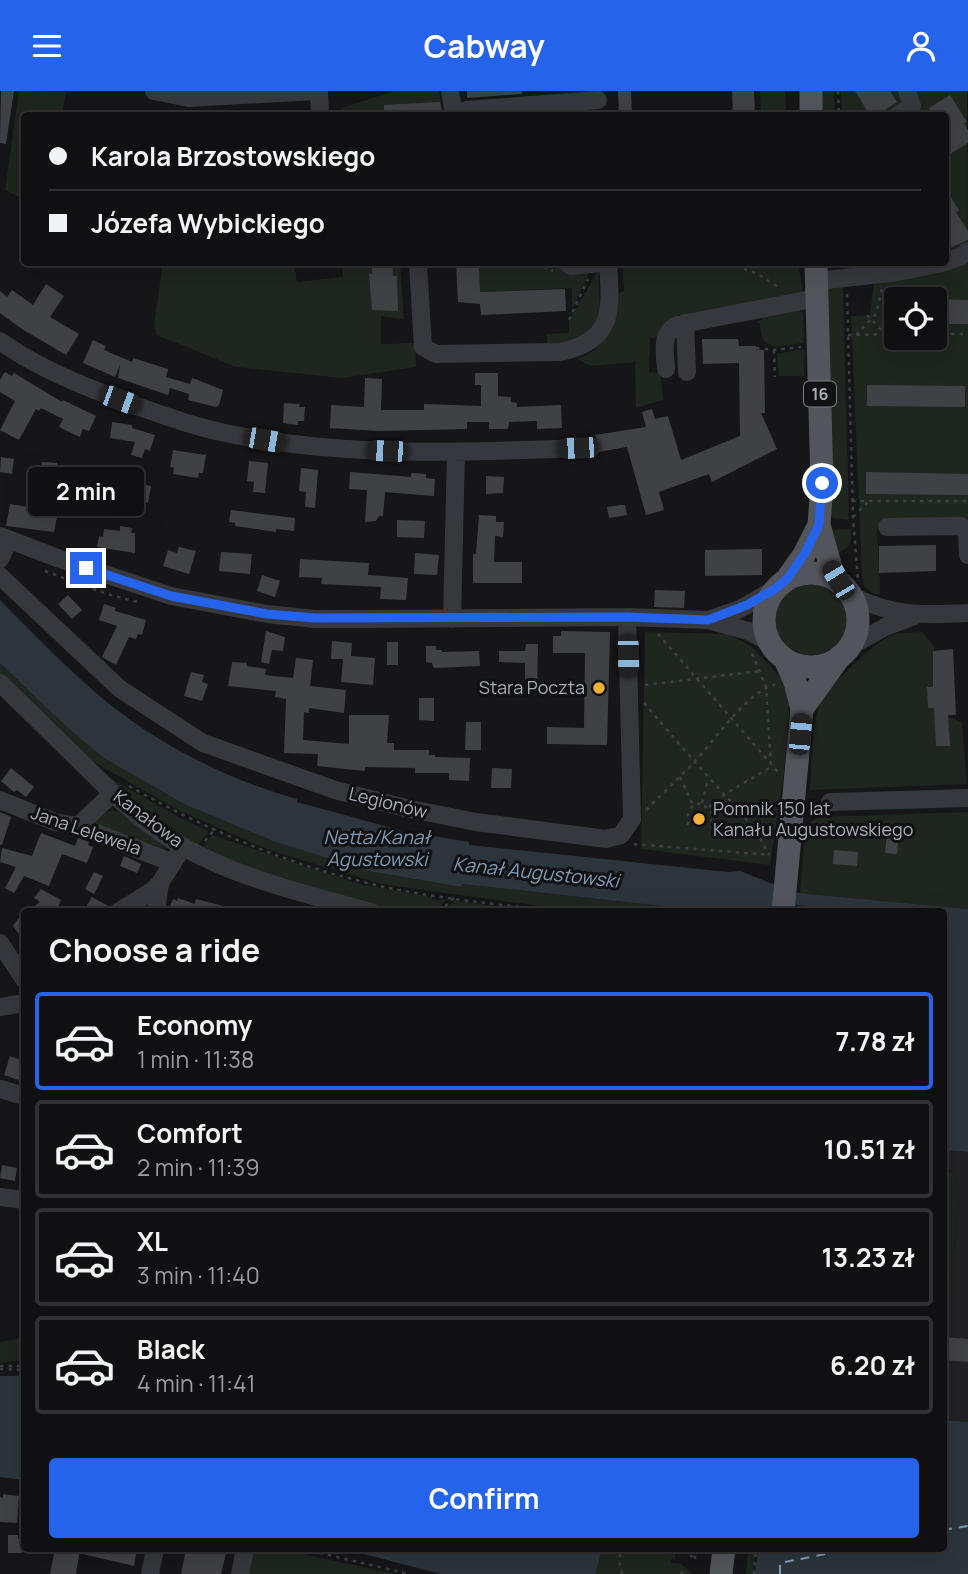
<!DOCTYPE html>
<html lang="en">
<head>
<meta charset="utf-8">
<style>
	:root { --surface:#101012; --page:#1e1e20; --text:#f1f3f6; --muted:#9c9d9f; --line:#303032; --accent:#2563eb }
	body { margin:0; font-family:Manrope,sans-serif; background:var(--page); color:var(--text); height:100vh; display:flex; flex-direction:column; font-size:26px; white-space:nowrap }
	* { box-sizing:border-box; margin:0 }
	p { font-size:23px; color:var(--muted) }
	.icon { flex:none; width:38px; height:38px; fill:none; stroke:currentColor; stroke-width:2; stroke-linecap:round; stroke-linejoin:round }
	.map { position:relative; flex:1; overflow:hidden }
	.sheet { position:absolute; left:21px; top:817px; width:926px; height:644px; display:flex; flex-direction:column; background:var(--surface); border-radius:7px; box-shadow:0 7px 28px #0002,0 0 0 2px var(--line) }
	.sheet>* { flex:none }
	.top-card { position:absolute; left:21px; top:21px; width:928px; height:154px; border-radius:7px; box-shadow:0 7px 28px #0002,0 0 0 2px var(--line); display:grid; align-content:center; height:154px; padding:0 28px; background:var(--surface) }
	.buttons { position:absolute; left:884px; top:196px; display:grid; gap:14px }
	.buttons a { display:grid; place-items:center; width:63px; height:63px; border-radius:7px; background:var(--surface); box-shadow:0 7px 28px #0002,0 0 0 2px var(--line); font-size:35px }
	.end { position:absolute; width:32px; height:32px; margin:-16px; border:9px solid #2563eb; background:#fff; box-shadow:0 0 0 4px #fff }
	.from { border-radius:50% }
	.bubble { position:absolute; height:49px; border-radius:7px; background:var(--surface); box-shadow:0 7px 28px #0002,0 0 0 2px var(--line); font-size:23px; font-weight:700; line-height:49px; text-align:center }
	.car { position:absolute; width:21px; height:42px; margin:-21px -10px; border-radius:9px; box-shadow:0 0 5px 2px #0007; background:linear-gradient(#222 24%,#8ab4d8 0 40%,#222 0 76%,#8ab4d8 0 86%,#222 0) }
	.top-card b { display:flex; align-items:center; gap:24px; height:66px; font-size:26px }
	.top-card b+b { border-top:2px solid var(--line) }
	.top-card i { width:18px; height:18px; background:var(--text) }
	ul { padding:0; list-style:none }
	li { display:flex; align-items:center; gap:21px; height:98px; margin:0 14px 10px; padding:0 14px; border:4px solid var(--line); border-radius:7px }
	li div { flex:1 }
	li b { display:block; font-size:26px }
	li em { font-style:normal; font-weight:700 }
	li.active { border-color:var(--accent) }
	li>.icon { width:63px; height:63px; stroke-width:1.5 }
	h2 { padding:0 28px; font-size:32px; line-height:84px }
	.primary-button { display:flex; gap:14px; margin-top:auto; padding:14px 28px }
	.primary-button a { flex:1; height:80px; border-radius:7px; background:var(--accent); color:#fff; font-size:28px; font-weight:700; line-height:80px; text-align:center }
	header { display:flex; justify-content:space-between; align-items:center; height:91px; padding:0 28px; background:var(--accent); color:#fff; font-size:32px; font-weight:700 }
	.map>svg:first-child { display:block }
	.built { fill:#222225 }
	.green { fill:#1e261f; fill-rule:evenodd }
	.water { fill:#2c353c }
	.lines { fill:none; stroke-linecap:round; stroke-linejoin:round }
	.ferry { stroke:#7f9bb3; stroke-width:2; stroke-dasharray:9 7; stroke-linecap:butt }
	.building { fill:#404145 }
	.path { stroke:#3d3f44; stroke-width:2.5; stroke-dasharray:3.5 5; stroke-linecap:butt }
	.minor { stroke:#37383d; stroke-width:18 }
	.major { stroke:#53555c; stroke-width:23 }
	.route { stroke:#2563eb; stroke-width:9 }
	.poi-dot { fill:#f2b134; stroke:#111113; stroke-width:2.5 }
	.labels { text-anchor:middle; stroke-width:6; stroke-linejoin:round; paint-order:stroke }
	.shield { fill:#111113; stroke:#7b7e86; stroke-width:2 }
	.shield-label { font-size:16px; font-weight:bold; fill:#a8adb8 }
	.poi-label { font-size:18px; fill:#a8adb8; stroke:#111113; text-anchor:end }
	.street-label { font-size:18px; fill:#a8adb8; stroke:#111113 }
	.water-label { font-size:19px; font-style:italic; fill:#7f9bb3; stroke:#111113 }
</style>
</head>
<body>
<header><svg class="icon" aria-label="menu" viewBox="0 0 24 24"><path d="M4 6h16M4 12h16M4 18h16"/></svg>Cabway<svg class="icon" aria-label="person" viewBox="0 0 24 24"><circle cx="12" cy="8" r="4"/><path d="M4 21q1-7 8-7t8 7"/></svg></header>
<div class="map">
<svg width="968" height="1483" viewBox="0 0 968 1483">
	<rect width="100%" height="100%" fill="#161618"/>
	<path class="built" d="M943,1059L968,1061V1331L943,1329V1221L949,1211L959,1104L950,1079L943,1076Z"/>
	<path class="green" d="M19,0L66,1L62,24H24V109L5,99Z
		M394,0H439L443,24H333L345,16Z
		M760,0H785L786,24H761Z
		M821,0H834L835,24H822Z
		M841,0H967L968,153L945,165V24H842Z
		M968,166V436L877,435L880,503H874L864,495L862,484L851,225L870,224L874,190ZM896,208H934V247H896Z
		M163,172H294L297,191L343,186L342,172H400L404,228L381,225V253L415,252L416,276L342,287L236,276L157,244L154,233Z
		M479,172H561L590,180L572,219V197L480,201Z
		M622,172H798L803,201L799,204L680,224L662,235L659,246L650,247L649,282H660L663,309L636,317L635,271L591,275L577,268C609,258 610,232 613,204L624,200Z
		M598,180L600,221L593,237L568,254L454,257L547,252V243L569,242V229Z
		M843,195L849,429L833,427L831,422L827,196Z
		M798,218L803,222L804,252C782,254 761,264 760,233L756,230L762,229V223Z
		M803,258L805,260L804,285H779L777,263Z
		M851,438C852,451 851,457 838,462L829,439Z
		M775 528a36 36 0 1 1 72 0a36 36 0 1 1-72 0Z
		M645,541L728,543L751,555L784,590L788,603L789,623L784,682L770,774L641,758Z
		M922,541L934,555L935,627H952L962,631L967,693L810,699C812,671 810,639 820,612C825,599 875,551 890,545C899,541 912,542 922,541Z
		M0,572L69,638L104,667L184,713L273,750L368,780L460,796L461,793L715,821H583L381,793L269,759L180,720L85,666L0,584Z
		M103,683L177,725L208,740V742L196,756L157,731Z
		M111,719L118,720C130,730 165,751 168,765L93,732L102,720L105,722Z
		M968,721V818L800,802L805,742L809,732L819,726Z
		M212,744L363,794L432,806V809L447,808L434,821H393L248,779L202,758Z
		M455,809L533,821H443Z
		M798,814L866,821H798Z
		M943,1076L952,1082L959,1104L949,1211L943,1221Z
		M24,1247V1269L0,1272V1251Z
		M251,1458H290L306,1464L397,1483H245Z
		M565,1458H676L675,1468H671V1472L681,1473L693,1483H555Z
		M739,1458H755L753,1483H746L748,1461Z"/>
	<path class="water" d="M0,509C35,544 70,581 108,612C163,656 229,689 297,708V711L403,740L469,751V754L728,781L740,780L778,795V800L968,818V1061L943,1059V821H866L777,812L776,816L754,821H715L462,793L461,796L368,780L273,750L184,713L104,667L69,638L0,572Z
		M0,1285H24V1389L0,1386Z
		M943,1329L968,1331V1483H755L758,1458H943Z
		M345,1458H602L595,1483H441Z"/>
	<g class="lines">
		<path class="ferry" d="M943,1439L968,1435
			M780,1483V1472L851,1458"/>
	</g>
	<path class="building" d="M1,0H14L6,53L0,52Z
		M467,0H522V3L467,7Z
		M618,0H631L632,24H619Z
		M732,0H754L755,24H733Z
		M855,0H890L897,11L877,24H870Z
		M950,4L967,31L964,32L968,39V52L950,63L945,55V24H934L929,17Z
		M440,11L443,24H384V14Z
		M945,97L959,119L956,121L968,140V149L948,158L945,153Z
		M372,172H392L393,185H397L398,220L372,219L369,183H372Z
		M456,172H479L480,201L565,198L566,220L481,224L480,213L458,211Z
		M46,193L64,205L50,226L79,243L66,264L22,238L0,222V200L7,206L12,199L33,214Z
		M883,207H896V232H883Z
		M934,208L968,209V233H934Z
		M702,248H738L739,255H756V259H764L765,322H761L777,358L712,391L709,383L659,401L664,419L646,424L627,356L598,361L595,344L646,336L642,321L652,318L655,328L668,325L681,369L740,345L739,272L703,273Z
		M93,249L106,255L104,259L132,271L133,267L168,278L166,286L190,293L192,287L223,299L219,314L216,316L188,309L189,303L170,297L168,304L118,287L120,274L115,286L83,272Z
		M5,281L12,285L14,282L62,311L63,309L96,325L89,340L83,338L80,346L69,341L59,336L63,328L41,317L39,320L36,318L19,349L0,339L15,310L0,301V289Z
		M475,282H498V305L511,306V311L517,312V316L561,314L562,337L537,338V330L509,331L508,338H489V331H467V338L379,340L330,337L331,314L364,316L365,287L382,288L381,319H424V313L481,315V294H475Z
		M867,294L965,295V316L867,315Z
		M284,312L300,313L299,316H305L304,330H298V334L283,332Z
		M112,331L132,334V337L155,344L150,360L145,358L142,367L131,364L135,351L110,347Z
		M173,359L206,364L203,382H199L198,387L173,383L174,377L170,376Z
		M1,366L14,368L12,383L0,381Z
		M249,370L268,372L265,402L253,401L254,391L247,390Z
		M42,371L57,372L53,400L77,404L81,382L95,385L93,395L90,394L84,426L58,421L54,441L6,435L10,413L34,417Z
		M301,377L318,379L315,417L305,416L306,401L299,400Z
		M96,381L117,384L115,396L94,392Z
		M350,381L411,386V382L426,383V387L435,388L434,405L385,401L383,425H379L376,430L365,431L367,399L349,398Z
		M866,381L968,383V404L866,403Z
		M486,385L504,386L503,402L486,403Z
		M126,390L151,395L148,412L134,410L132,421L121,419Z
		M620,414H625L627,424L609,427L607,416Z
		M231,419L295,427L294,440L276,438V441L235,435V432L229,431Z
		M479,424L496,425V431H504L503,446L495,445L494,471H522V492H473V463H476Z
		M397,429L425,430L424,447L397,446Z
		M120,435L132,437L131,442H135V462L97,456L99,445L103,446L104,438L120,440Z
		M936,454V480L879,482V455Z
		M179,456L196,460L189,483L163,475L168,459L177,462Z
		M762,458V484L705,485V459Z
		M221,461L252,463L250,483L219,480Z
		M415,462L439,464L437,484L414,483Z
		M300,468L369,472L368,484L408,487L406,509L380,508L381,496L321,493L322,487L299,486Z
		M262,484L280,490L275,506L257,500Z
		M655,499L685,500L684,517L654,516Z
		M68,504L82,519L72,528L58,513Z
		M104,513L116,517L115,520L146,529L142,544L138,543L136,548L129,546L116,574L102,566L117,535L99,529Z
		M266,540L285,546L283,560L272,559L269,573L261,571Z
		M561,540L610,541L607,654L547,653V636L584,637L585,562H553V545H561Z
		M332,550L352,552L351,565L375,567L373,594L341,591L343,568H331Z
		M387,551H398V574H387Z
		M526,553H538L537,600H525V572L499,571V560H525Z
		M426,555H436V559H442V561L479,560L480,575L434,577L432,572L426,571Z
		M953,558L956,624H948L950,655H936L934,617H928L927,596H933V560Z
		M296,567L313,569L310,595L346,599L344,622L309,617V622L304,621L303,649L349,653V624H389L387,652H394V659H429V664H435V666L470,667L469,690L449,689V682H415V677L365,676V680L317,675L318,663L284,662L286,608L275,606L276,600L228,595L232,571L247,572V575L266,578L265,584L293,587Z
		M191,581L204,584L202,591L208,593L202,610L184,605Z
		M419,607H434V630L419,629Z
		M466,631H481V659H465Z
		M11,677L34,696L26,706L17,699L14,701L1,690Z
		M492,677L512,678L511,697H491Z
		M0,721L11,726L2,754H0Z
		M41,742L75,755L78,747L89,751L88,754L93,756L87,772L62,763L49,795L24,785L14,802L5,797L16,776L0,771L2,757L32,765Z
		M887,742L899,743L897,763L885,762Z
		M834,759L858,761L857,775L833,773Z
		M124,765L141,773L137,782L120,775Z
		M94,781L103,785L94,803L85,798Z
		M41,798L61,809L56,821H26L40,811L34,807Z
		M92,806L108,815L107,821H93L86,816Z
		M178,807L195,813L196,808L231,817V821H168L173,808L177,810Z
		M24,820V850L13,835Z
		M10,965L24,970V991L4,984Z
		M2,1074L17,1077L15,1090L0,1087Z
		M943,1246L968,1248V1271L943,1269Z
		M3,1403L19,1405L17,1432L0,1431V1406L3,1407Z
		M8,1444H18V1448H22V1462H8Z
		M55,1458H80L76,1483H50Z
		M83,1458H137L134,1475L83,1463Z
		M186,1458H227L221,1483H181Z"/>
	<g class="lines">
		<path class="path" d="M838,0L839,24
			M536,172L553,180
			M728,172L758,183L781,198
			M847,203L853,426L858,490
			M867,224L885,243
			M569,229L588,188
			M934,243H968
			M848,244L896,243
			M856,244L876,223L882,197
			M756,257L774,259L801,256
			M774,259L775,286
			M852,410H968
			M853,426L868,411
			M45,480L107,503L138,511
			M658,543L778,681
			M645,594L760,580
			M644,612C664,635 684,659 705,682C728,708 754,732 769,764
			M680,686L693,714
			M129,695C208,740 292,775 380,795C438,808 500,813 559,821
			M702,712L708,688
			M709,716L725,703L771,676L766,596L751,560
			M646,719C662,703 678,688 693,672C715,650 746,601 776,593
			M688,734V722L693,714L702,712L712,722L711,737
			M205,750L214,739
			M634,753L770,764
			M439,821L454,807
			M0,1275H24
			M0,1278L24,1279
			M303,1458L409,1483
			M684,1458L695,1469
			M695,1468V1458
			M622,1483L619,1469L622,1458
			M681,1483L685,1477
			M754,1483L756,1458"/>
		<path class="minor" d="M154,0L189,7L316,0
			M319,0L320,24
			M450,0L454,24
			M466,19L598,9
			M898,24L912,15L907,0
			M945,171L960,166L968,160
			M418,172L423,256L436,263L560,261C615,250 611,218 608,172
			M567,172L571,175L600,172
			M817,190L898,181L942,172
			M685,232L687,281
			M0,250C40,278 83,295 128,312C162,324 195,336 230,343C345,366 461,362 578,357
			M666,278C665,261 660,243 677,234L817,207
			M887,436L961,435L967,442L968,464
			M0,445L60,468L171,505L267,523L315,528H361L627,526L708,529L748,540L769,551
			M0,468L9,449
			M0,485L120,598L203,652L335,699L406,717L476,731L606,748L621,744L632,728L627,526
			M852,505C896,526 921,524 968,522
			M452,528L456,362
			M708,529L740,518L775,498
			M851,555L885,536L914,525
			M0,592C28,619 56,647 84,674C111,701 138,728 170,748C231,786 302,802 371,821
			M0,709L55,731L78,735L173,772
			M830,711L968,707
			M78,735L113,702
			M118,821L152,800L160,792L179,762
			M156,821L160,792
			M0,852L24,888
			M0,916L24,912
			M0,998L24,1005
			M0,1106L24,1109
			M150,1483L155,1458
			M240,1483L245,1458"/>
		<path class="major" d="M811,0V24
			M816,172L822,392L819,434L831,477L838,490
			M764 529a47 47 0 1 1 94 0a47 47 0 1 1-94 0Z
			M787,488L804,464L819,434
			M802,618L838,568
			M783,821L802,618L795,591L785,568
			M721,1483L724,1458"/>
	</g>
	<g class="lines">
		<path class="route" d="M86,477L171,505L267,523L315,527L627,526L708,529L747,514L775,498L787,488L804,464L819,434L822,392"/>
	</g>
	<g class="poi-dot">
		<circle cx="599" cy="597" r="7"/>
		<circle cx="699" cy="728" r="7"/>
	</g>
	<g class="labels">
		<rect class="shield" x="804" y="290.5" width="32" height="25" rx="5"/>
		<g class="shield-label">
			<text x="820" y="309">16</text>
		</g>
		<g class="poi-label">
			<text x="585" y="603">Stara Poczta</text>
			<text x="713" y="724" text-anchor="start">Pomnik 150 lat<tspan x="713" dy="21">Kanału Augustowskiego</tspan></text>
		</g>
		<g class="street-label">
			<text transform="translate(388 712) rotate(14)" y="6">Legionów</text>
			<text transform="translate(148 728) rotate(37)" y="6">Kanałowa</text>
			<text transform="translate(86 740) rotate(19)" y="6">Jana Lelewela</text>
		</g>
		<g class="water-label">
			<text x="377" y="753">Netta/Kanał<tspan x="377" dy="22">Agustowski</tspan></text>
			<text transform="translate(536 781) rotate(6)" y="7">Kanał Augustowski</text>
		</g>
	</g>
</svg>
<div class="buttons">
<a><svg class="icon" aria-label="locate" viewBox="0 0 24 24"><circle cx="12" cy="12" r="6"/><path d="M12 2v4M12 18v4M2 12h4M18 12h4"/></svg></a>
</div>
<i class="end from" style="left:822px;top:392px"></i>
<i class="end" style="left:86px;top:477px"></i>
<div class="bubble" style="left:28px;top:376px;width:116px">2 min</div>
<i class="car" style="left:120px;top:309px;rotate:110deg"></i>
<i class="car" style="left:265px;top:349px;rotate:100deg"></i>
<i class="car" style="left:578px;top:357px;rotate:268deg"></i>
<i class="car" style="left:387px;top:360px;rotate:272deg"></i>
<i class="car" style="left:838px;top:489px;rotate:329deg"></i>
<i class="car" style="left:628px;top:565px;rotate:179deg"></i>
<i class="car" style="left:800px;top:643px;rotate:5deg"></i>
<div class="top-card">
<b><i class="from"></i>Karola Brzostowskiego</b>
<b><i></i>Józefa Wybickiego</b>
</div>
<section class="sheet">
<h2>Choose a ride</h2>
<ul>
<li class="active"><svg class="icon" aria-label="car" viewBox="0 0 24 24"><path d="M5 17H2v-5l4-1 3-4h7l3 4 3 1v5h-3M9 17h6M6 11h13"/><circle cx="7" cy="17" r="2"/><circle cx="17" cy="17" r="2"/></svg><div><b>Economy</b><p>1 min · 11:38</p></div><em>7.78 zł</em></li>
<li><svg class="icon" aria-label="car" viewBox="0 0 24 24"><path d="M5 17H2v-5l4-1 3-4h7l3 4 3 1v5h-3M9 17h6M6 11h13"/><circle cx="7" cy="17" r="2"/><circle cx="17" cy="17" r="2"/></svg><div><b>Comfort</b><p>2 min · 11:39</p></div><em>10.51 zł</em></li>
<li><svg class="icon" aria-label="car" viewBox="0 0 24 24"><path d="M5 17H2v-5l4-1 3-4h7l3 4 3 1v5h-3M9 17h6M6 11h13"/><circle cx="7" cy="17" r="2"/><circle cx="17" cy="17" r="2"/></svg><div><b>XL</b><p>3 min · 11:40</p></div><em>13.23 zł</em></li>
<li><svg class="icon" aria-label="car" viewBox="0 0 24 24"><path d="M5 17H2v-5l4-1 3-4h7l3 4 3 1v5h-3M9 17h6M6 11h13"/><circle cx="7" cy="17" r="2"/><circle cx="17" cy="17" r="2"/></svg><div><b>Black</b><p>4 min · 11:41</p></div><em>6.20 zł</em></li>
</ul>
<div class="primary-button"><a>Confirm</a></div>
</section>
</div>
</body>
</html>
